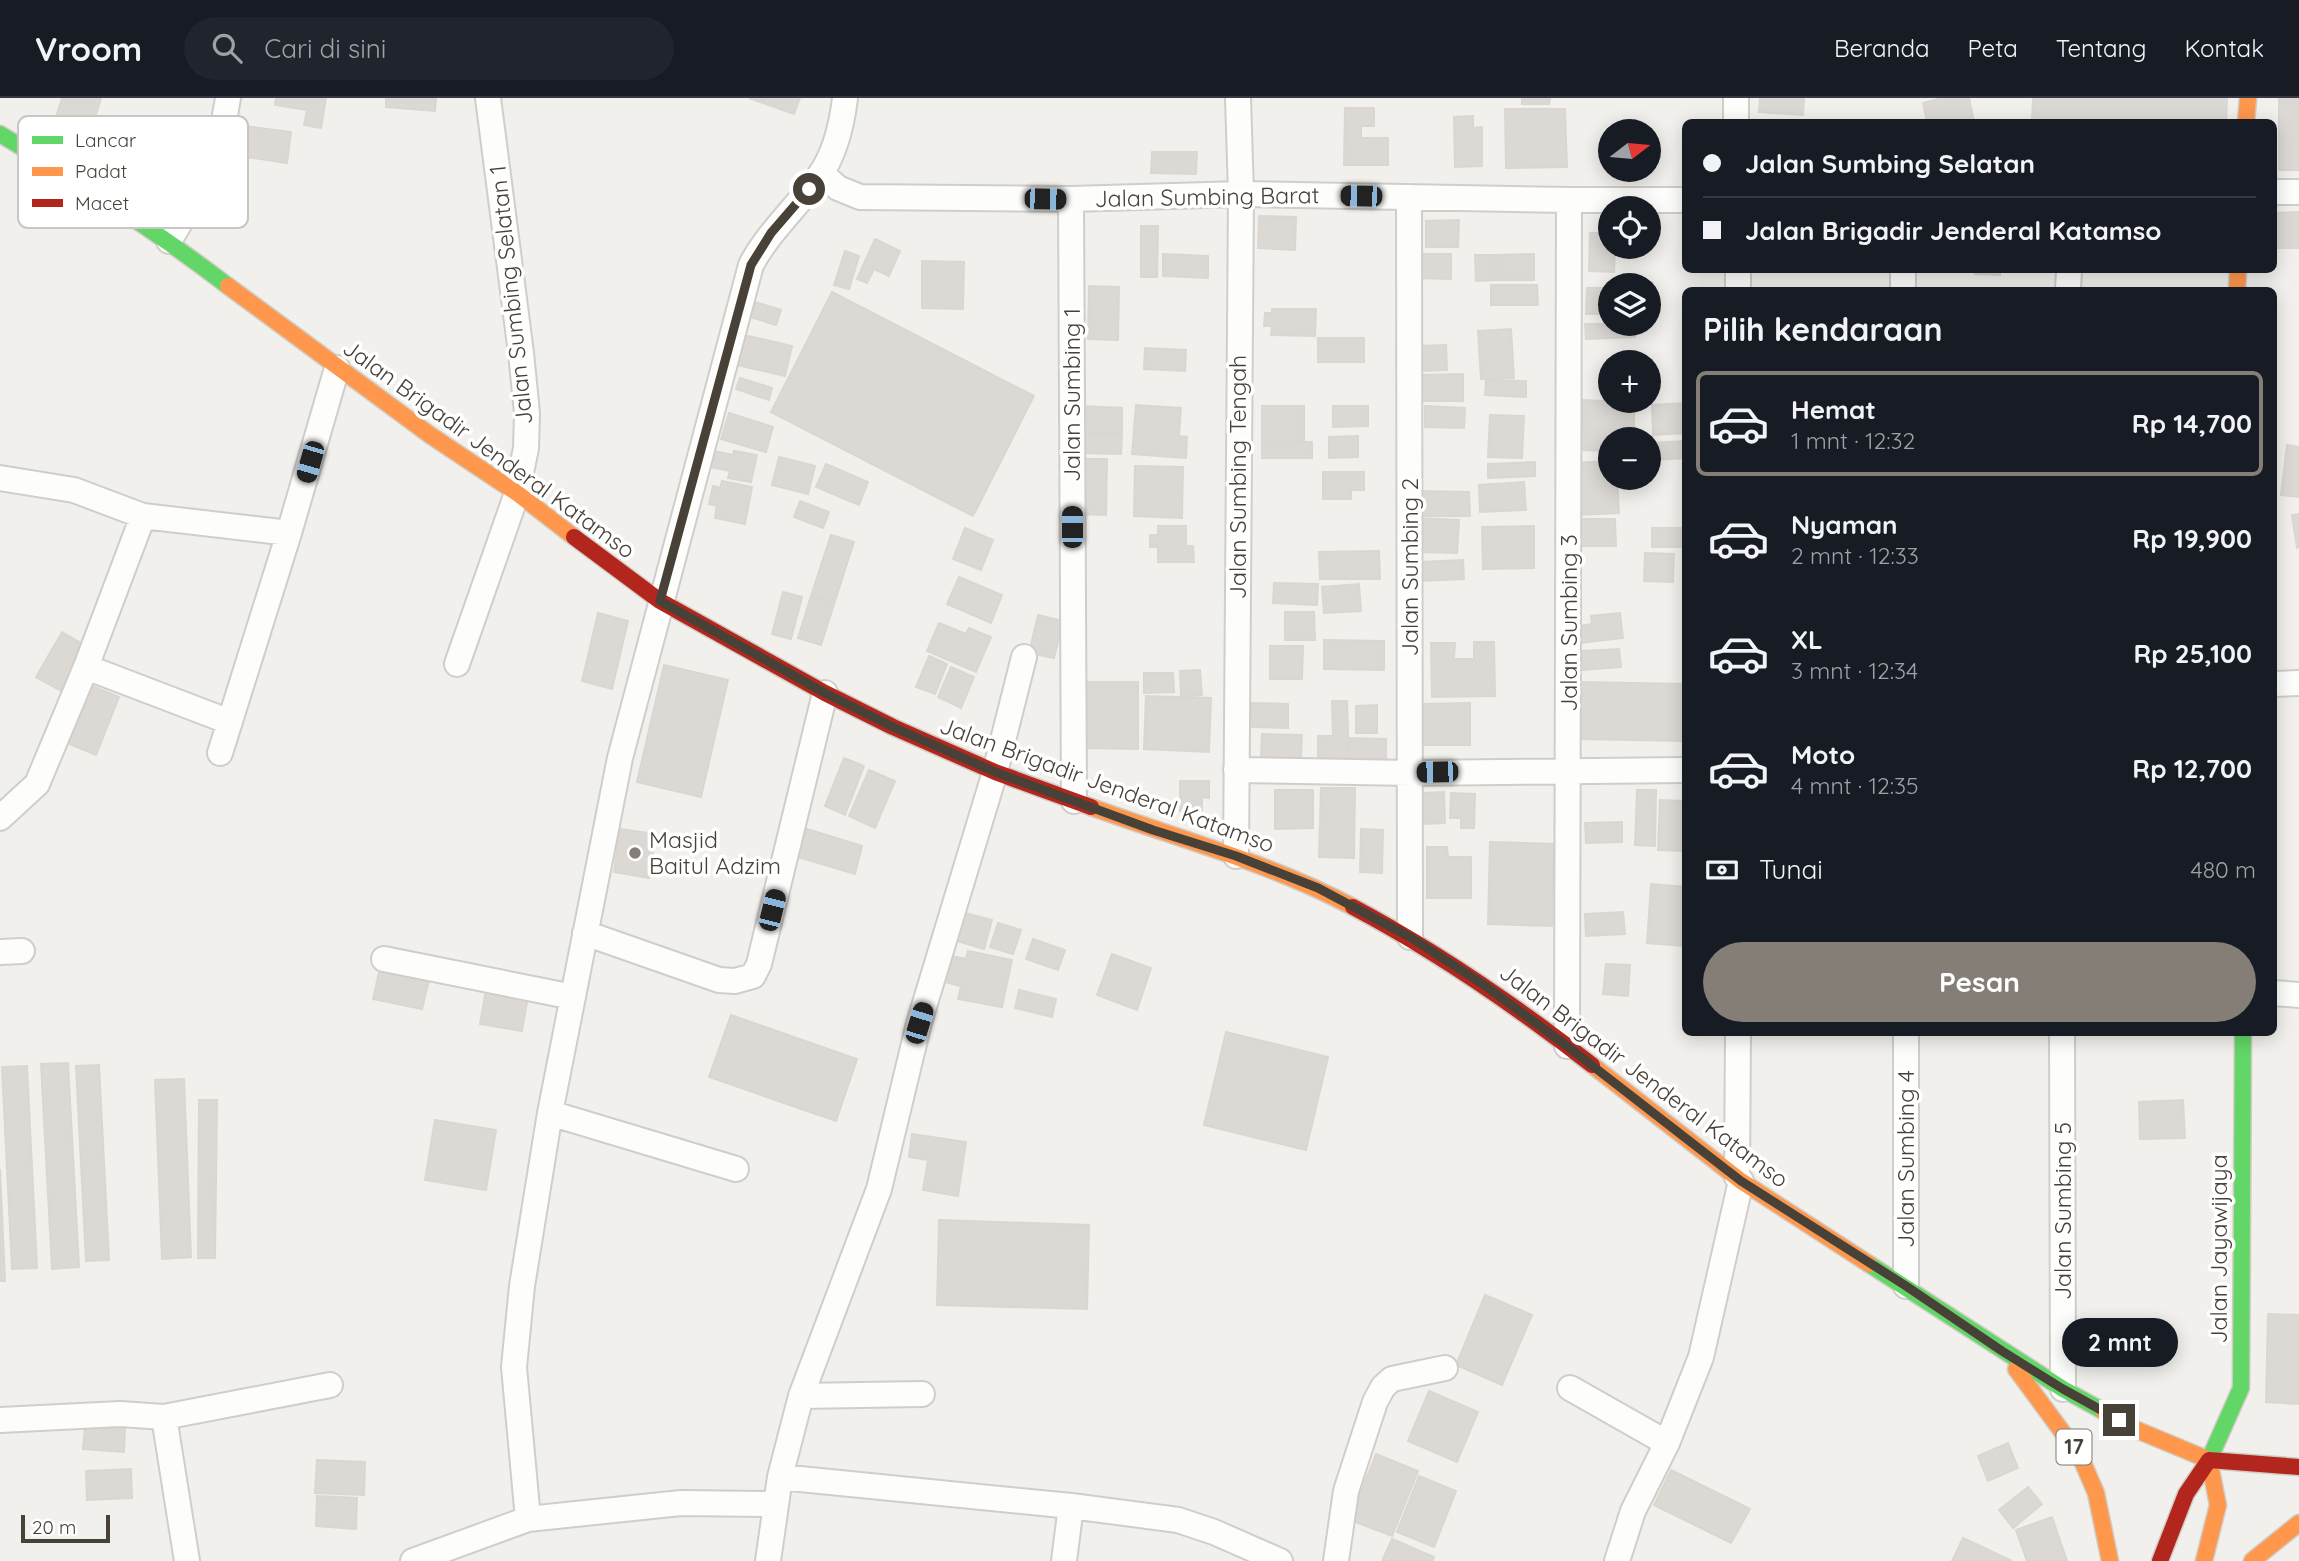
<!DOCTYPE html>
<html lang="id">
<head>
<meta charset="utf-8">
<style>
	:root { --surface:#171b24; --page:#20242c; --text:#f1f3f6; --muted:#9ea1a6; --line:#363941; --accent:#847e77 }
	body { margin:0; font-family:Quicksand,sans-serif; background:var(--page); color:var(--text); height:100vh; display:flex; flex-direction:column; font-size:26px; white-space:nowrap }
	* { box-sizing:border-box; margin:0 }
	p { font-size:23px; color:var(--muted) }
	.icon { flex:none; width:38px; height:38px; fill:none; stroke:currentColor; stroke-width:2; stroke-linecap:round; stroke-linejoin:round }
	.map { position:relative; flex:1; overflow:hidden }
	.panel { position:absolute; left:1682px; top:189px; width:595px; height:749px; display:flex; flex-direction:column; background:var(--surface); border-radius:10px; box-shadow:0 4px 18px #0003 }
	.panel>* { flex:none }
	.top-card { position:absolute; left:1682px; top:21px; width:595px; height:154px; border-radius:10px; box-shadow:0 4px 18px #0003; display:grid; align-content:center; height:154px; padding:0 21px; background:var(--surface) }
	.needle { width:46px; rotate:74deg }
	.buttons { position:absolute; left:1598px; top:21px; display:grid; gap:14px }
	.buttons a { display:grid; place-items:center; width:63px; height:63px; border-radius:50%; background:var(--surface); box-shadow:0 4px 18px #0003; font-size:35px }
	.scale { position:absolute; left:21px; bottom:18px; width:89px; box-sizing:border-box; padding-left:7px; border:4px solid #484138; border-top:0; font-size:19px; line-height:24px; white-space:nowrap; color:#484138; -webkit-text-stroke:5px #fff; paint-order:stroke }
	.end { position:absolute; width:32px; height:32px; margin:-16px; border:9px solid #484138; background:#fff; box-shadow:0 0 0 4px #fff }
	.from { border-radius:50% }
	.bubble { position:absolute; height:49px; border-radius:24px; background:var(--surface); box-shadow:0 4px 18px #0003; font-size:23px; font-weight:700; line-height:49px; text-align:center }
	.car { position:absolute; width:21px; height:42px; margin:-21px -10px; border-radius:9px; box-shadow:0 0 5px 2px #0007; background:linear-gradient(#222 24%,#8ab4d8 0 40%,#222 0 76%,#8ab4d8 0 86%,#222 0) }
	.top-card b { display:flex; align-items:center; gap:24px; height:66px; font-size:26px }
	.top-card b+b { border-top:2px solid var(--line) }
	.top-card i { width:18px; height:18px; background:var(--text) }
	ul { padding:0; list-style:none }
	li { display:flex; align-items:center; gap:21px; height:105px; margin:0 14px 10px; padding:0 7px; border:4px solid transparent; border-radius:10px }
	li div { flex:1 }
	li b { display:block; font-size:26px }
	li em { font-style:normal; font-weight:700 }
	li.current { border-color:var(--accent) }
	li>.icon { width:63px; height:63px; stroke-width:1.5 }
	h2 { padding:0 21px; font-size:32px; line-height:84px }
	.pay { display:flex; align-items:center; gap:18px; height:77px; padding:0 21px; font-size:26px }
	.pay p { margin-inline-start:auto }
	.button { display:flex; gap:14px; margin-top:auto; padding:14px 21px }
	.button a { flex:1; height:80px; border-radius:42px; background:var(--accent); color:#fff; font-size:28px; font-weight:700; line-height:80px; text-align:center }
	header { display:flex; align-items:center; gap:42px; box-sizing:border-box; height:98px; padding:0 35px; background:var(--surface); border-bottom:2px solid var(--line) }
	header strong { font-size:33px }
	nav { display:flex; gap:38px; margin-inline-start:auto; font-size:24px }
	.search { width:490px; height:63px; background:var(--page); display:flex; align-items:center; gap:18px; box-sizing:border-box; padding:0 24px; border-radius:38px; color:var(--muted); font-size:26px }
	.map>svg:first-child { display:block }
	.building { fill:#dcd9d5; stroke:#dad7d2; stroke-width:2 }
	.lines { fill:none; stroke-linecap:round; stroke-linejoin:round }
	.street-casing { stroke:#d0ceca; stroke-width:28 }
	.fast-casing { stroke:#d1ccc3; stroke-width:19 }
	.slow-casing { stroke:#d1ccc3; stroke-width:19 }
	.jam-casing { stroke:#d1ccc3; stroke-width:19 }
	.street { stroke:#fdfdfc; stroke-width:24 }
	.fast { stroke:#63d668; stroke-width:16 }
	.slow { stroke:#ff974d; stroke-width:16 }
	.jam { stroke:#b3261e; stroke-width:16 }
	.route { stroke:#484138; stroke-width:9 }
	.poi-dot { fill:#847e77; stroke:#fff; stroke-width:2.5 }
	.labels { text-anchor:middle; stroke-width:7; stroke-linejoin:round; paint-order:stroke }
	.shield { fill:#fff; stroke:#7f7a74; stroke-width:2 }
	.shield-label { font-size:21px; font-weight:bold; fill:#484138 }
	.street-label { font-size:23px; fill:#484138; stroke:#fff }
	.poi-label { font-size:23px; fill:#484138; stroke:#fff; text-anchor:start }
	.key { fill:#fff; stroke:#c8c6c3; stroke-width:2 }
	.key-label { font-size:19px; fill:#484138 }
</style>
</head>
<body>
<header>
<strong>Vroom</strong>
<div class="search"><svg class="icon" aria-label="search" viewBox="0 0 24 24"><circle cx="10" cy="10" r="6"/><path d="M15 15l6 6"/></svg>Cari di sini</div>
<nav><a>Beranda</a><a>Peta</a><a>Tentang</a><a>Kontak</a></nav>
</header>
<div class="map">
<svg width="2299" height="1463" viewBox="0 0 2299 1463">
	<rect width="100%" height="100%" fill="#f2f0ec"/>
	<path class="building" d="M62,0H101L91,33L55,22Z
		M276,0H326L321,30L304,27L307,12L275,7Z
		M386,0H436L435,13L386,9Z
		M749,0H800L794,16Z
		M1522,0H1550L1549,6H1522Z
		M1760,0H1804L1803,17L1759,14Z
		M1943,0H1969L1974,24H1927L1923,5Z
		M2033,0H2227L2226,24H2032Z
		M2279,0H2299V72H2279Z
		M1345,10H1374V28H1361V40H1388V67H1344Z
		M1505,11H1565L1567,69L1506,70Z
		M1473,18V30L1482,29V68L1455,69L1454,19Z
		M244,28L291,34L287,65L240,58Z
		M1152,54H1197L1196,76L1151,75Z
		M2299,114V150H2273V115Z
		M1259,118L1296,119L1295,152L1258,150Z
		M1459,122L1458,149H1426V123Z
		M1141,128H1158L1157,179H1141Z
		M1590,135H1610V149H1615L1614,174L1589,173Z
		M875,141L900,153L889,178L874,171L867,185L857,181Z
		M845,153L859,158L849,191L834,187Z
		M1163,156L1208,158V180L1163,178Z
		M1417,156H1451V181L1417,180Z
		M1534,156V182H1496V157Z
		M1475,157H1496V182L1476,183Z
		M922,163L964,164L963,211L922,210Z
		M1975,172H2000V177L1975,176Z
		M1491,187H1537L1538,207H1491Z
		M1089,188L1119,189L1118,242L1088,241Z
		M1587,190H1610V216H1586Z
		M832,194L1034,298L973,418L771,314Z
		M752,203L781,212L776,227L747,218Z
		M1272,211H1316L1315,238L1271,237L1272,228H1264L1265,215H1272Z
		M1585,226H1634L1635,239L1586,241Z
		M1511,231L1514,280L1481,281L1478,233Z
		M744,237L792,248L785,278L737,267Z
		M1318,240H1364V264H1318Z
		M1446,247L1447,272L1417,273L1416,248Z
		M1145,250L1186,252L1185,273L1144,271Z
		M1463,276V303H1419V277Z
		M740,280L772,290L769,302L736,291Z
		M1486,282L1526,283V299L1485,297Z
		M1583,302L1626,304V315L1634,316V334L1625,333L1624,341H1610V353L1581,352Z
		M1685,305V335L1653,337L1652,307Z
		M1136,307L1181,310L1179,338L1187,339L1186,360L1132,356Z
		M1082,308L1122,310V336L1082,334Z
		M1262,308H1304V344H1262Z
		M1333,308H1368V328L1333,329Z
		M1425,308L1465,310L1464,330L1425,329Z
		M729,315L773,329L766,354L721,341Z
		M1490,317L1524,318L1522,360L1488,359Z
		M1082,334L1122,336L1121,356L1081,355Z
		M1358,338V359L1329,360V339Z
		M1685,343V360L1653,362L1652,345Z
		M1262,344H1312V360H1262Z
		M2287,347L2299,349V399L2281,397Z
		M709,352L733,357L734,353L757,357L751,384L728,380L730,373L706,368Z
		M779,359L815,368L808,396L772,387Z
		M1079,361H1107L1106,417L1078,416Z
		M1610,363V380H1617L1619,415L1577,417L1575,365Z
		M1535,364V378L1488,380V366Z
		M826,366L868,384L859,407L816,389Z
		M1135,368L1183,369L1182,420L1134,418Z
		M1323,374H1364V392H1351V401H1323Z
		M722,383L752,389L745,426L715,420L717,408L709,406L713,388L720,390Z
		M1524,384L1526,412L1480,414L1479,387Z
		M1418,393L1469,394L1470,418H1418Z
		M800,403L829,414L823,430L794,419Z
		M2299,416V449L2297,450L2292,417Z
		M1418,420L1459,422L1457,455L1417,454Z
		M1581,421H1615L1616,448H1581Z
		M1158,428H1186V448H1193L1194,464H1158V449H1150V437H1158Z
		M1534,428V470L1483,471L1482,429Z
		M965,430L993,442L981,472L953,461Z
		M1652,430H1685V449H1652Z
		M831,437L854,444L834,506L811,498Z
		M1379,453L1380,481H1320L1319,454Z
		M1645,455L1674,456L1673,484L1644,483Z
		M1463,462L1464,481L1420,483V464Z
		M959,479L1002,497L991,525L947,506Z
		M1274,485L1318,486L1317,507L1273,505Z
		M1359,486L1361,513L1324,515L1322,489Z
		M783,494L802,499L791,541L772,536Z
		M811,498L834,506L821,547L798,540Z
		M1285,514H1314L1315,542H1285Z
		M598,515L628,523L612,591L582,583Z
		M1620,515L1623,540L1581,545L1579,528L1592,526L1591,518Z
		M1038,517L1063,523L1054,560L1029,555Z
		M939,525L966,536L969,530L991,539L976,574L927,553Z
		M62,534L88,549L63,594L36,579Z
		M1324,542L1384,543V572L1324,571Z
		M1474,544H1494L1495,598L1432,599L1431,545H1455L1454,561H1474Z
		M1270,548H1303L1302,581H1270Z
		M1619,551L1621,569L1582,572V553Z
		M929,558L947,566L935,596L916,589Z
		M664,567L728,582L701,699L637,684Z
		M951,569L974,579L961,610L938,599Z
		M1200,572L1202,597L1181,598L1180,573Z
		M1144,575H1173L1174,594L1144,595Z
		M1083,584H1138V651L1083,650Z
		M1580,584L1685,586V643L1579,641Z
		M90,587L119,599L96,657L67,645Z
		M1146,598L1211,600L1209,654L1144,651Z
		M1332,603H1347L1349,663L1318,664V638H1333Z
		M1251,605L1288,606V630L1250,629Z
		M1470,605V647H1423V606Z
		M1377,607V635H1356V608Z
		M1262,636L1302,637L1301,660L1261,659Z
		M1349,640L1386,641V664L1349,663Z
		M844,660L864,668L845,717L825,708Z
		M869,672L895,683L875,730L849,718Z
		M1180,683H1209V700L1202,699V713H1180Z
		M1321,690H1355L1354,760L1319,759Z
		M1275,692H1313V730L1275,731Z
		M1637,692H1656L1655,748L1635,747Z
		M1444,694L1445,725L1422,726L1421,695Z
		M1451,695L1475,696L1474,730H1461V720H1450Z
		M1660,702L1685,703V753L1658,752Z
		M1622,724V744L1586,745L1585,725Z
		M804,730L862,748L855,776L795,758Z
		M620,731L656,736L649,780L614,774Z
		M1361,731L1383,732L1382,775L1360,774Z
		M1490,744L1554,746L1552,828L1488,826Z
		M1427,749H1447L1448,759H1471V800H1427Z
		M1651,786L1685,789V848L1647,845Z
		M961,814L992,822L984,851L954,842Z
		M1623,814L1625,836L1586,838L1585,816Z
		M998,825L1021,832L1013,856L990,849Z
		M1033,841L1065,852L1058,872L1026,861Z
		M968,853L1012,862L1002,909L958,901L961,888L941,883L946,857L966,861Z
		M1112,856L1151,870L1137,912L1097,897Z
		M1606,866L1630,867L1628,898L1603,896Z
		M380,870L429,882L422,911L373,901Z
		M486,892L528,899L522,933L480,926Z
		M1019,892L1056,901L1052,919L1015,910Z
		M731,917L857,961L836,1023L709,979Z
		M1226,934L1328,959L1306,1052L1204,1027Z
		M68,965L79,1169L52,1171L41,966Z
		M99,967L109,1162L86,1163L76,968Z
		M27,968L37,1170L12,1171L2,969Z
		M184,981L191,1159L162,1161L155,982Z
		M199,1002H217L215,1160H198Z
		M2183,1002L2185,1040L2140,1041L2139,1004Z
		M435,1022L496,1032L486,1092L425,1082Z
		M912,1036L966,1044L958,1098L923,1092L928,1062L909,1059Z
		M0,1071L5,1183H0Z
		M939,1122L1089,1127L1087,1211L937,1207Z
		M1485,1197L1532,1217L1502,1287L1456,1267Z
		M2268,1216L2299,1217V1306L2266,1304Z
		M1429,1293L1478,1314L1457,1364L1408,1343Z
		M85,1328L125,1330L124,1354L83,1351Z
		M2008,1345L2018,1370L1988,1383L1978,1358Z
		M1376,1356L1418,1373L1392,1438L1350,1422Z
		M317,1362L365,1364L364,1397L315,1395Z
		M131,1371L132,1400L87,1402L86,1373Z
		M1671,1372L1750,1411L1731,1445L1654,1407Z
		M1419,1378L1456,1393L1434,1449L1397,1434Z
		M2028,1389L2042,1406L2013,1430L1999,1412Z
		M317,1398L357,1400L356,1431L316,1428Z
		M2052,1419L2067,1463H2027L2016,1432Z
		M1963,1440L2012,1463H1952Z
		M1392,1441L1434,1459L1432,1463H1382Z"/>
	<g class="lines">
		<g class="street-casing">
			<path id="street" d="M1736,0V24
				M821,75L838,90L860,99L1071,101L1241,96L1569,102H1685
				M2273,94H2299
				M1409,99L1410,839
				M1071,101L1074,703
				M169,143C196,99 221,53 228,0
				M1738,172V192
				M1903,172V192
				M2068,192L2069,172
				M0,380L74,392L143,418L289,435
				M457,566L517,395L526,350L527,315L521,255L488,0
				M86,569L230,624
				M2273,586L2299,585
				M220,655L289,435L337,270
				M1236,672L1411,675L1685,672
				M0,720L37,686L86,569L143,418
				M1236,758L1241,96L1238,0
				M585,835L719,882L735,883L753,878L759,866L825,595
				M0,854L22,853
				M384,861L573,899
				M2273,895L2299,897
				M1906,934V1188
				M2062,934L2063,1291
				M1567,948L1569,102
				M550,1015L736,1071
				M1737,1079L1738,934
				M1570,1290L1667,1345
				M801,1298L922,1296
				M164,1319L330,1287
				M0,1322L120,1316L164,1319L187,1463
				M780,1379L1071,1408L1178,1422L1214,1434L1280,1463
				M528,1421L514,1269L522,1188L550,1015L620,660L751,167C769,133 798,108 820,77C835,55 842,26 845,0
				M413,1463L528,1421L681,1405L775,1406
				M768,1463L780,1379L801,1298L879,1091L919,925L995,674L1024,559
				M1064,1463L1071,1408
				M1336,1463L1346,1393L1375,1304L1383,1289L1392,1281L1445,1270
				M1617,1463L1633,1413L1667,1345L1701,1259L1741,1083"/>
		</g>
		<g class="fast-casing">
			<path id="fast" d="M0,36C79,84 155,132 228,188
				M1869,1166L2063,1291L2103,1313
				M2209,1362L2241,1290L2243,934"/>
		</g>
		<g class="slow-casing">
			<path id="slow" d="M2246,24L2248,0
				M228,188L430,337L517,395L574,439
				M2237,192L2238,172
				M1091,709C1179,741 1270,765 1353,809
				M1592,967L1741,1083L1869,1166
				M2016,1271L2080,1358L2096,1395L2110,1463
				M2103,1313L2137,1332L2209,1362
				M2204,1463L2218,1407L2209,1362
				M2252,1463L2299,1425"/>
		</g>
		<g class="jam-casing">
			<path id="jam" d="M574,439L660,503L825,595L893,629L995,674L1091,709
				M1353,809C1438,854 1516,908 1592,967
				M2209,1362L2299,1369
				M2160,1463L2186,1396L2209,1362"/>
		</g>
		<use href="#street" class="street"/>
		<use href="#fast" class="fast"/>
		<use href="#slow" class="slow"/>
		<use href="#jam" class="jam"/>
	</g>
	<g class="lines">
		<path class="route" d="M809,91L771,135L751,167L660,503L825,595L893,629L995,674L1153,732L1236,758L1318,790L1410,839L1484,887L1567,948L1741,1083L1906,1188L2002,1253L2063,1291L2119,1322"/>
	</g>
	<circle class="poi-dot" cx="635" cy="755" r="7"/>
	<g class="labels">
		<rect class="shield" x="2056.5" y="1331.5" width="35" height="35" rx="5"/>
		<g class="shield-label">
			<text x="2074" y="1356">17</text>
		</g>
		<g class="street-label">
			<text transform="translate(1207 99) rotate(-1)" y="8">Jalan Sumbing Barat</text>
			<text transform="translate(511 197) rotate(-96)" y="8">Jalan Sumbing Selatan 1</text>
			<text transform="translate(1072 297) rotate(-90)" y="8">Jalan Sumbing 1</text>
			<text transform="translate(489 351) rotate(36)" y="8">Jalan Brigadir Jenderal Katamso</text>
			<text transform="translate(1238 379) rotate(-90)" y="8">Jalan Sumbing Tengah</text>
			<text transform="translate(1410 469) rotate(-90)" y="8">Jalan Sumbing 2</text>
			<text transform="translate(1569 525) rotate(-90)" y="8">Jalan Sumbing 3</text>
			<text transform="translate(1107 687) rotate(20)" y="8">Jalan Brigadir Jenderal Katamso</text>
			<text transform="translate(1644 978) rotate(37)" y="8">Jalan Brigadir Jenderal Katamso</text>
			<text transform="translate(1906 1061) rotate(-90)" y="8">Jalan Sumbing 4</text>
			<text transform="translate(2063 1113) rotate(-90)" y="8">Jalan Sumbing 5</text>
			<text transform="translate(2219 1151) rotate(-90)" y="8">Jalan Jayawijaya</text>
		</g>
		<g class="poi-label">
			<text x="649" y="750">Masjid<tspan x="649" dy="26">Baitul Adzim</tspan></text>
		</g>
	</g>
	<rect x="18" y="18" width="230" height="112" rx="10" class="key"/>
	<rect x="32" y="38" width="31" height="8" fill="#63d668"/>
	<rect x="32" y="69" width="31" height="9" fill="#ff974d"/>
	<rect x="32" y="101" width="31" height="8" fill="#b3261e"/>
	<g class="key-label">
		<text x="75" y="49">Lancar</text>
		<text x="75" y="80">Padat</text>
		<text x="75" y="112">Macet</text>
	</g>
</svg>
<div class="buttons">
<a><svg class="needle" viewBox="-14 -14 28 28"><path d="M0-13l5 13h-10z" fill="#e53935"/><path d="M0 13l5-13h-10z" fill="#9ea1a6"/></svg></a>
<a><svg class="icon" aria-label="locate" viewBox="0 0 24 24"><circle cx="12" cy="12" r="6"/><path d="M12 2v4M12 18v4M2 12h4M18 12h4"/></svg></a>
<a><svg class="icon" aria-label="layers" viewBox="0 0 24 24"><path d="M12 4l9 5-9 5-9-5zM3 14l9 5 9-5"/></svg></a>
<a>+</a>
<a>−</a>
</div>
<div class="scale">20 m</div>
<i class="end from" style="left:809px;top:91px"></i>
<i class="end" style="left:2119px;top:1322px"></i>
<div class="bubble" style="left:2062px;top:1220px;width:116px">2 mnt</div>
<i class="car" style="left:1361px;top:98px;rotate:271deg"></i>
<i class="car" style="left:1045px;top:101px;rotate:91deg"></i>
<i class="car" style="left:310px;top:364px;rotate:196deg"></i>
<i class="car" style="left:1072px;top:429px;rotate:0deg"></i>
<i class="car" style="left:1437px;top:674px;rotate:269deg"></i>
<i class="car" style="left:772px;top:812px;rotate:14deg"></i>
<i class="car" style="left:919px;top:925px;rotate:17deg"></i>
<div class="top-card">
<b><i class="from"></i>Jalan Sumbing Selatan</b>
<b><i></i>Jalan Brigadir Jenderal Katamso</b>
</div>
<section class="panel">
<h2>Pilih kendaraan</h2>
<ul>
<li class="current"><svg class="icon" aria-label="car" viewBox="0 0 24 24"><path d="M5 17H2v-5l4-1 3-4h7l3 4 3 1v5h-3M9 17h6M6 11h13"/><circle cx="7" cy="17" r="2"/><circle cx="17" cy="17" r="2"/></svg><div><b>Hemat</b><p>1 mnt · 12:32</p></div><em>Rp 14,700</em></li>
<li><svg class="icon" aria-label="car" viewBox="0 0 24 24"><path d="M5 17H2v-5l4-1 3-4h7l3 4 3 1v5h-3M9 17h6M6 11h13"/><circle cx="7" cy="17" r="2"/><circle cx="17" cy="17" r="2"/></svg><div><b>Nyaman</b><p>2 mnt · 12:33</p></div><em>Rp 19,900</em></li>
<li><svg class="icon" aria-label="car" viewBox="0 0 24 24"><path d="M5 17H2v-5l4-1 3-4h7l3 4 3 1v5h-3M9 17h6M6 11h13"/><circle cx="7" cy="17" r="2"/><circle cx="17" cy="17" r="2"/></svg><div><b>XL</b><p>3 mnt · 12:34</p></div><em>Rp 25,100</em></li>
<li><svg class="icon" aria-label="car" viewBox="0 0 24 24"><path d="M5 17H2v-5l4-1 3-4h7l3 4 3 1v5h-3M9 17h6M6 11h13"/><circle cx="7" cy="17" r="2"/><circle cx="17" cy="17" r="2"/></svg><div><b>Moto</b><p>4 mnt · 12:35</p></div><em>Rp 12,700</em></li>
</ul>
<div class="pay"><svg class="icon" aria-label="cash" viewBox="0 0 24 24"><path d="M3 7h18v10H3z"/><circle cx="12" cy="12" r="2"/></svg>Tunai<p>480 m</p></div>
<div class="button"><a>Pesan</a></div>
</section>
</div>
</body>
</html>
